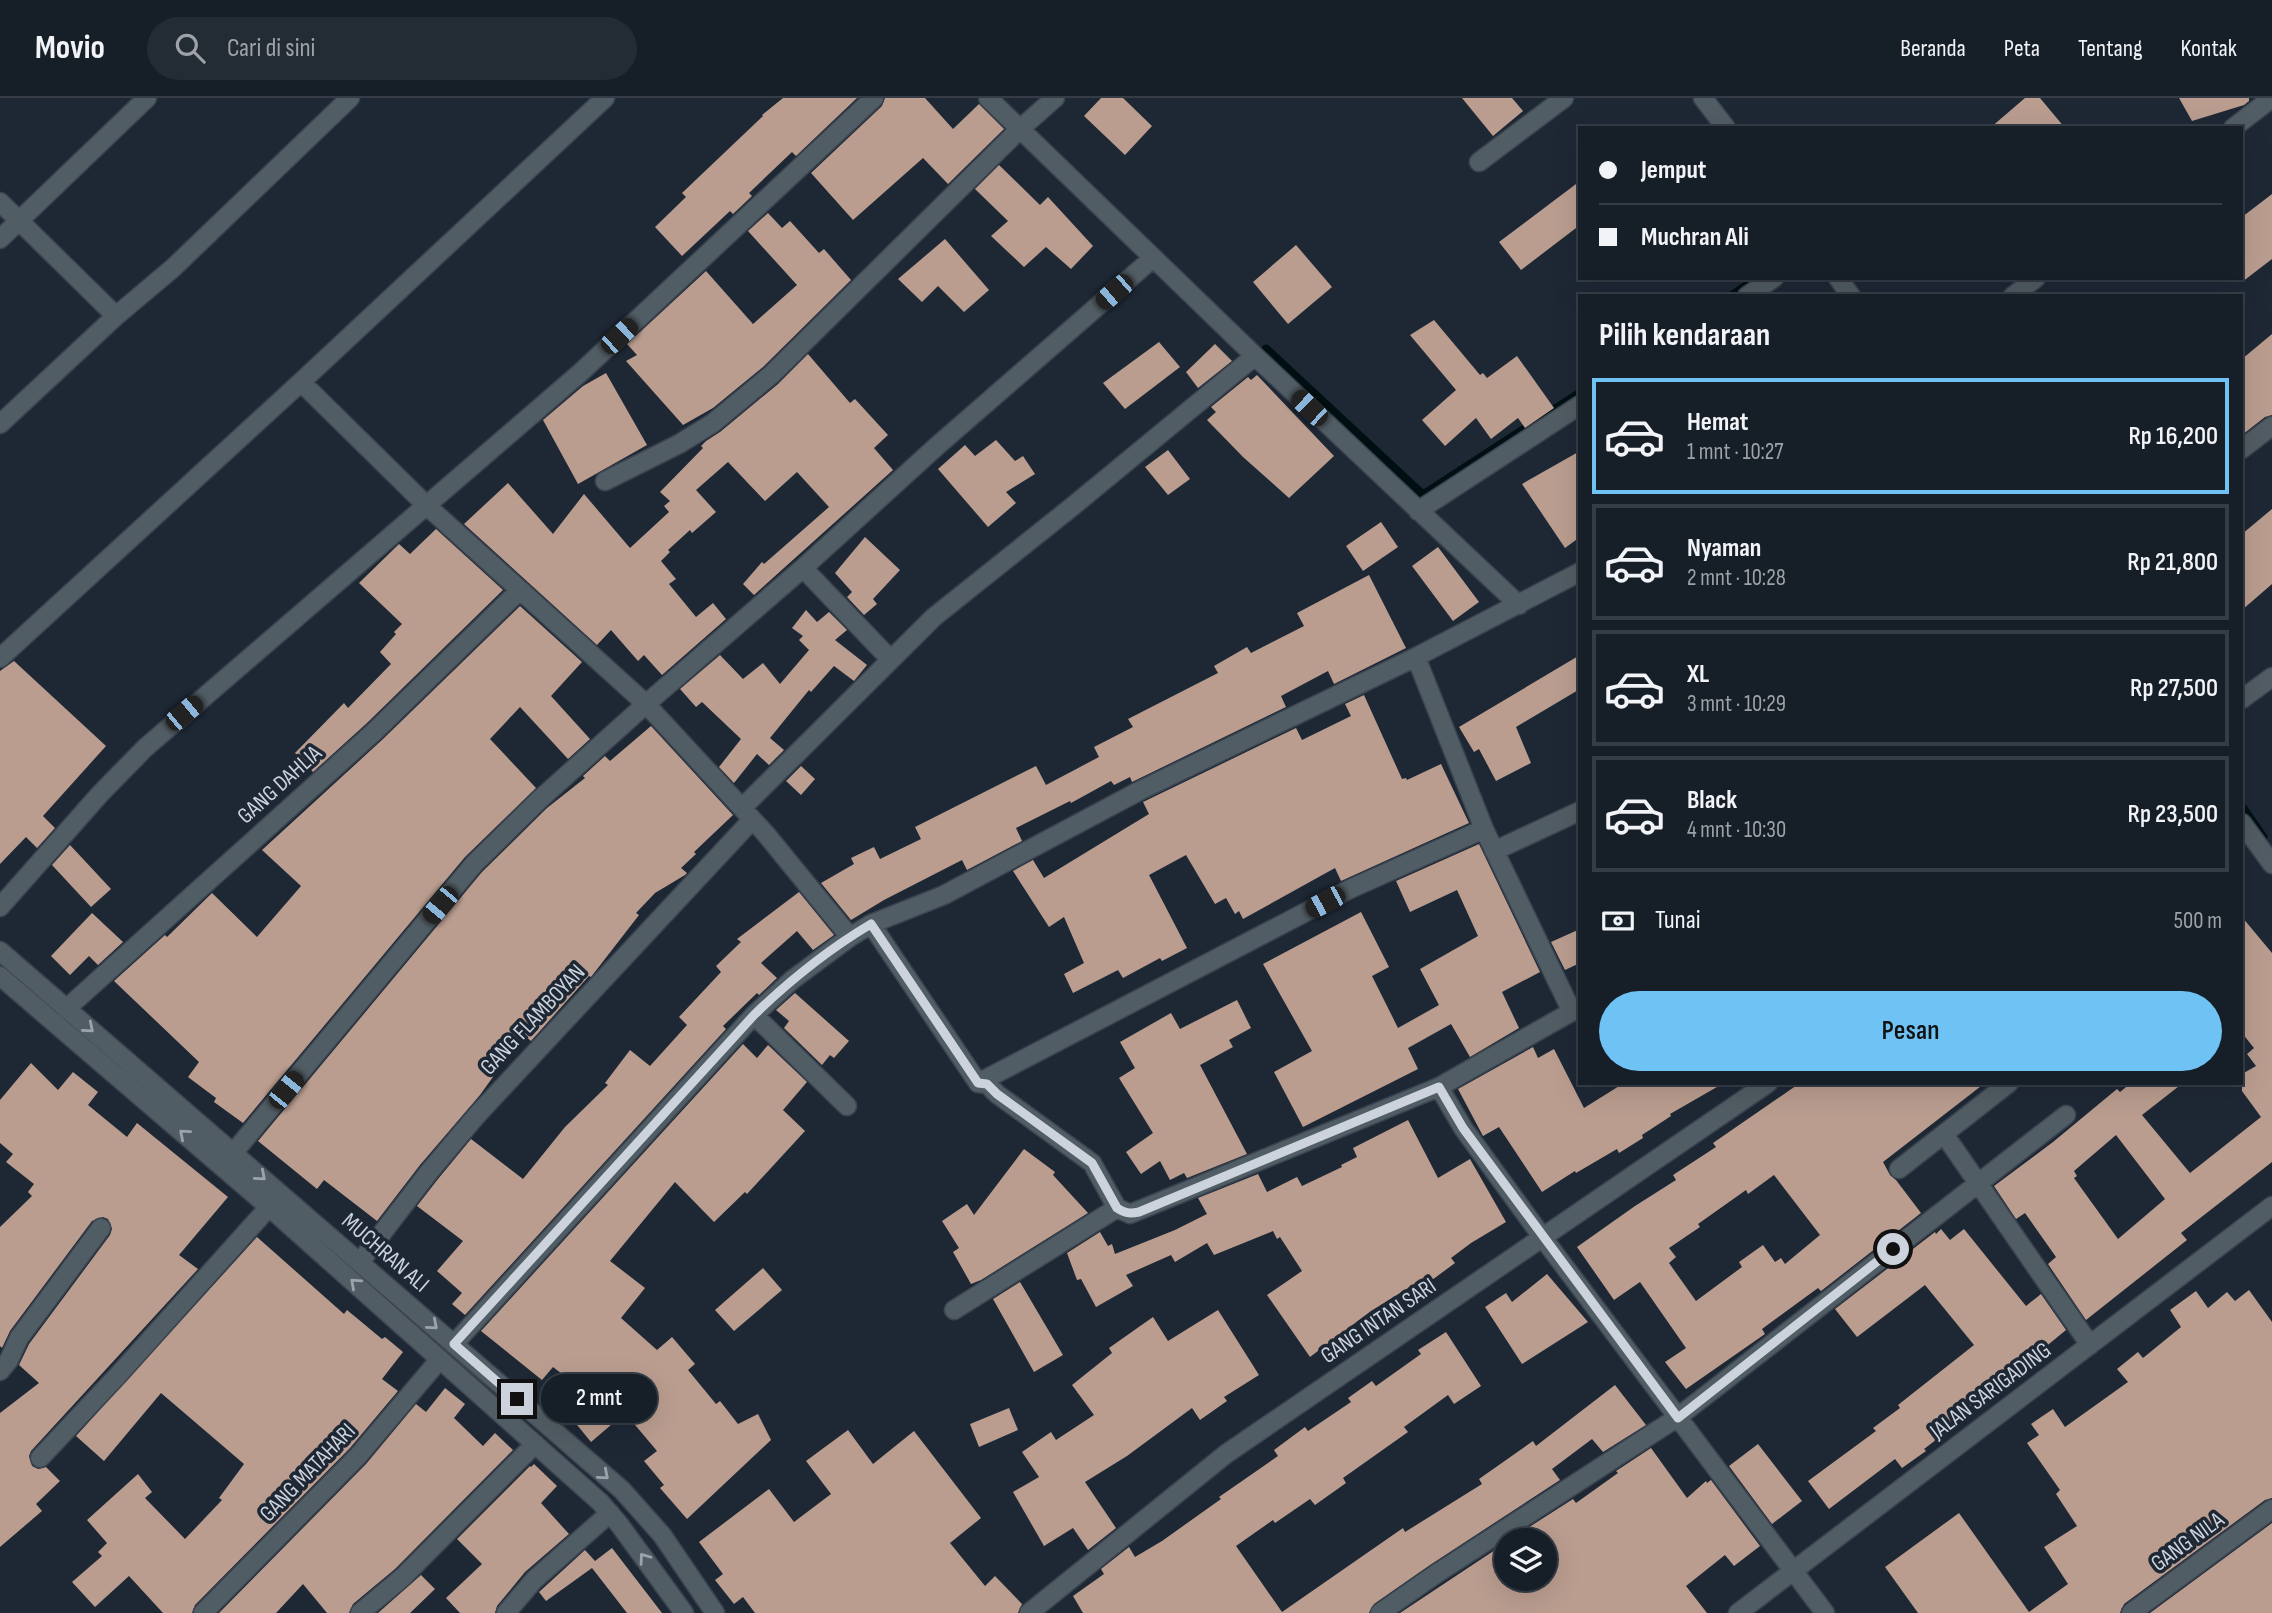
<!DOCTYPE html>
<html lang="id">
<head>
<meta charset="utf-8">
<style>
	:root { --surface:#161e28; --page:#232b34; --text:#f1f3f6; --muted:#9ea2a8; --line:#353c45; --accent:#6fc2f4 }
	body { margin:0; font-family:"Sofia Sans Condensed",sans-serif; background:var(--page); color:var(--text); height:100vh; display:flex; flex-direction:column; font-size:26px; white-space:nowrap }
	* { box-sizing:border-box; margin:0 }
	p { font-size:23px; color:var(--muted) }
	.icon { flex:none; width:38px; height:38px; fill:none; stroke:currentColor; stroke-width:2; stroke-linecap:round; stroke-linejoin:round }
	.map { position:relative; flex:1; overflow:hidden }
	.drawer { position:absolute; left:1578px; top:196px; width:665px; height:791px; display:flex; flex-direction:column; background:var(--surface); border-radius:0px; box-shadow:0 7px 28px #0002,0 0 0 2px var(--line) }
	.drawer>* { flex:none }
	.hud { position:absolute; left:1578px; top:28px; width:665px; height:154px; border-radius:0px; box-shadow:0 7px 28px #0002,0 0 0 2px var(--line); display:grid; align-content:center; height:154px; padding:0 21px; background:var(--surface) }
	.fabs { position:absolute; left:1494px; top:1430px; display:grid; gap:14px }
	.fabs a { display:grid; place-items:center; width:63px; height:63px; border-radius:50%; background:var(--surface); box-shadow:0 7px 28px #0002,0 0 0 2px var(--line); font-size:35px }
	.end { position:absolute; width:32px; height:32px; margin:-16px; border:9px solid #cdd3dc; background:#111; box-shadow:0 0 0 4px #111 }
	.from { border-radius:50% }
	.bubble { position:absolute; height:49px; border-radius:24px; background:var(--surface); box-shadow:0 7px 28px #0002,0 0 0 2px var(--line); font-size:23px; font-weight:600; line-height:49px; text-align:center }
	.car { position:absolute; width:21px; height:42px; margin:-21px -10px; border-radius:9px; box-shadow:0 0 5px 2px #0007; background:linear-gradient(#222 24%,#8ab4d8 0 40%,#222 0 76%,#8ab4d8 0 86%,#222 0) }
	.hud b { display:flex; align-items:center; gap:24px; height:66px; font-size:26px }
	.hud b+b { border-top:2px solid var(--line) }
	.hud i { width:18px; height:18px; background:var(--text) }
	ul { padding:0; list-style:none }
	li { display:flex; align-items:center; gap:21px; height:116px; margin:0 14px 10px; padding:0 7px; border:4px solid var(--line); border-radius:0px }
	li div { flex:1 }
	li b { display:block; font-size:26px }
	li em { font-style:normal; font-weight:600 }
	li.current { border-color:var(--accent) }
	li>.icon { width:63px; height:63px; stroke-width:1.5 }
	h2 { padding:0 21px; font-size:32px; line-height:84px }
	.pay { display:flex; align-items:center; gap:18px; height:77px; padding:0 21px; font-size:26px }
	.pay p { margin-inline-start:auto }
	.primary-button { display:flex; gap:14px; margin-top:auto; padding:14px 21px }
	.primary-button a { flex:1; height:80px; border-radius:42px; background:var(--accent); color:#111; font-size:28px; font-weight:600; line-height:80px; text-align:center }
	header { display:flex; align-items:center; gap:42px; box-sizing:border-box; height:98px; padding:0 35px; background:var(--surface); border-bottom:2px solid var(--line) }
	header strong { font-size:33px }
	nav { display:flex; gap:38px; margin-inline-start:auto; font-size:24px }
	.search { width:490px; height:63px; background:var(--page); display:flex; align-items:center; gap:18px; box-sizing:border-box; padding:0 24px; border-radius:38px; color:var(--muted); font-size:26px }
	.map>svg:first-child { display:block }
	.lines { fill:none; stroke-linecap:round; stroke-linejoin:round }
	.stream { stroke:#001012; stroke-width:9 }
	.building { fill:#ba9d8f; fill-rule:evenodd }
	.minor-casing { stroke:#3a4350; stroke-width:21 }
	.tertiary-casing { stroke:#3a4350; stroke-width:21 }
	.minor { stroke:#515d64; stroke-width:18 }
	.tertiary { stroke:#515d64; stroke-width:18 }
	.oneway { stroke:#9ba4ac }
	.route { stroke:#cdd3dc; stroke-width:9 }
	.labels { text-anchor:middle; stroke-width:7; stroke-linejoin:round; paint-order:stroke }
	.street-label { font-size:23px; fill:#cdd3dc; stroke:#1e2835 }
</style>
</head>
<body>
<header>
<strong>Movio</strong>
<div class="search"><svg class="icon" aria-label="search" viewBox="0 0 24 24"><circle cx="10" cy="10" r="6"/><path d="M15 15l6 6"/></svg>Cari di sini</div>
<nav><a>Beranda</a><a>Peta</a><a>Tentang</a><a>Kontak</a></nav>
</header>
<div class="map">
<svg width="2272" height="1515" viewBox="0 0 2272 1515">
	<rect width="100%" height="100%" fill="#1e2835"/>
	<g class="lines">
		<path class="stream" d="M1731,198L1751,185
			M1266,251L1423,397L1580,295
			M2242,709L2263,739"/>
	</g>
	<path class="building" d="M783,0H857L796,58L792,54L749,95L752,98L733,116L730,113L682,158L655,129L686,99L682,95L763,18L762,17Z
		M885,0H925L953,31L979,6L1004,31L948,86L923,60L853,122L811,75L882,8Z
		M1101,0H1123L1152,28L1125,57L1084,18Z
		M1462,0H1512L1523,13L1493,38Z
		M2025,0H2040L2065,30H1990Z
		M2179,0H2249V3L2244,7L2192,23Z
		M999,67L1040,107L1048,99L1093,148L1071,171L1046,149L1024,169L991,138L1008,123L975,91Z
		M1580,83V127L1521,172L1499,144Z
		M2272,96V161L2242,184V119Z
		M768,115L782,130L790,123L819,155L824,151L851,182L763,269L713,310L683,327L626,263L637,257L627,246L706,173L753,226L797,187L748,133Z
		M945,141L989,192L964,214L938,188L922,204L898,181Z
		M1296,147L1332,189L1288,226L1253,184Z
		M1434,222L1480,277L1483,275L1487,280L1517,258L1554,310L1525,330L1518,320L1491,341L1476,320L1445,348L1422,322L1456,292L1410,237Z
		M2272,236V317L2265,319L2242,337V261Z
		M1159,244L1180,269L1125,311L1103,285Z
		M1215,246L1232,263L1198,290L1186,274Z
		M808,256L850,305L855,301L888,337L874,350L893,372L754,497L743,486L762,464L764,466L829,409L797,374L765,403L728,364L696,392L716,414L692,435L690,432L668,452L670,454L661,463L676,481L669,486L696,519L713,505L726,521L662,577L644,557L638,563L611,532L597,547L464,426L508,385L553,436L584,396L630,450L669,414L664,408L670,403L660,394L703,350L701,348L706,343L720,334L778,286Z
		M606,275L647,347L578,386L543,322L583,288Z
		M1257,277L1334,358L1289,400L1243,359L1207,322L1216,314L1211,309L1248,279L1251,282Z
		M996,342L1015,363L1023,358L1035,376L1006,394L1016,405L988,429L938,371L965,347L975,358Z
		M1168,352L1190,381L1168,397L1145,369Z
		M1580,353V439L1565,450L1522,386Z
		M2272,411V486L2242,512V436Z
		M1381,424L1398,449L1363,473L1346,448Z
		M436,431L503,492L367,625L313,674L295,655L344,605L348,610L391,566L380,554L396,536L394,534L402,526L359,485L399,446L410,456Z
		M865,439L900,472L873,501L877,506L864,517L847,499L852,494L835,475Z
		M1438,449L1479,504L1453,523L1412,468Z
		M1369,477L1406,550L1334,586L1328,573L1281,598L1286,609L1132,684L1130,679L1114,687L1111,683L1071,705L1070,703L1016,730L1022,743L967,772L962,762L884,802L851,822L821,785L854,766L851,760L874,749L880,761L921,741L915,729L1036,668L1046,687L1099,659L1094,649L1133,629L1128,621L1218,575L1214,568L1247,549L1251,555L1304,528L1297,515Z
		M520,508L582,564L551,598L590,641L568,661L520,609L490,641L536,690L465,759L243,1025L214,1004L216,1000L188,979L199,964L114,883L165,837L167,839L212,795L257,839L301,788L262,752L383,641Z
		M806,512L817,524L829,514L847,532L835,542L867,567L854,583L834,568L811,594L809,592L770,640L784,652L769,667L757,656L734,685L719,669L741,641L702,604L696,609L680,591L720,557L743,581L763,565L780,586L809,552L799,542L803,538L792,530Z
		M1580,557V591L1516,629L1531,665L1496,683L1479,651L1474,654L1459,629Z
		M14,563L106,648L43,718L55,730L37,750L26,739L0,766V573Z
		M1364,597L1402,681L1406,680L1407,682L1441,666L1469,725L1341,783L1335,770L1243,821L1239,813L1235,816L1226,800L1215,806L1186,757L1149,777L1187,850L1162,863L1160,860L1123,880L1118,872L1073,895L1064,876L1084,865L1064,819L1049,829L1013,773L1033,762L1044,780L1149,716L1143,704L1296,630L1302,642L1351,618L1345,606Z
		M651,628L733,717L694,754L696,756L681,770L687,775L685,777L655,795L636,815L639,817L591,879L589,878L531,943L523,937L480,997L420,1067L377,1123L324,1082L317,1091L258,1043L482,774L547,710L585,680L583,678L605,658L610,663Z
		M801,668L815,681L801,697L786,683Z
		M1479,746L1540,874L1502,894L1519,930L1470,959L1451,926L1408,950L1418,971L1303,1029L1274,974L1312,953L1263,866L1361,814L1389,869L1372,878L1398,930L1439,907L1420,871L1478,838L1457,792L1410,814L1396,783Z
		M70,747L111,791L91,809L52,767Z
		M799,794L834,837L813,852L797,833L761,865L777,880L759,897L757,895L723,928L726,931L465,1217L452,1206L462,1195L437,1173L463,1143L417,1108L438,1081L471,1041L523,1081L565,1029L608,987L605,985L630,952L650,968L687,927L679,919L721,874L716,868L741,844L737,841Z
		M92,815L123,844L98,867L89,858L70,877L51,858Z
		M2242,819L2272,855V1064L2181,1135L2187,1142L2086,1222L2048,1166L2056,1159L2025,1115L2016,1121L1994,1088L2053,1044L2117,991L2120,994L2131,985H2183L2142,1017L2190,1075L2261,1019L2242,993V976L2256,968L2247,956L2254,950L2242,935ZM2116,1037L2165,1101L2118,1141L2074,1080L2077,1078L2074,1073Z
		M1580,831V865L1565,872L1551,844Z
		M795,895L849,943L834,960L830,957L822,967L784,930L789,923L776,912Z
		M1237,902L1251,930L1229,942L1233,949L1200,967L1247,1056L1187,1080L1184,1075L1170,1082L1160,1063L1141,1076L1126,1054L1153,1035L1119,980L1135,970L1120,944L1171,915L1180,931Z
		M743,946L757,960L768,947L807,984L783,1012L805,1033L747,1096L745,1094L714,1124L675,1084L610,1163L645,1190L621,1220L657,1252L672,1239L695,1266L688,1272L716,1306L720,1303L738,1326L758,1316L771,1342L687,1421L660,1390L664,1387L644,1363L657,1353L625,1315L591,1344L573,1322L596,1302L553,1269L542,1282L481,1233Z
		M1533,949L1538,960L1554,951L1584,1010L1624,985H1724L1670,1016L1671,1018L1642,1037L1643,1040L1619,1055L1617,1051L1576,1075L1575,1073L1542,1094L1499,1029L1483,1038L1458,991Z
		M31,965L58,992L73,974L98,994L88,1007L127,1039L137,1025L228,1099L179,1157L198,1171L31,1353L29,1358L32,1368L38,1371L46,1369L60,1383L36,1406L42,1413L0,1449V1315L39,1285L19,1267L29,1246L110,1137L112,1131L108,1121L103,1119L92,1123L10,1233L2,1250L0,1248V1129L32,1098L28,1094L34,1086L6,1064L13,1056L0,1045V1002Z
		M1800,985H1985L1883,1064L1890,1077L1896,1082L1921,1115L1821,1193L1818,1190L1762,1231L1765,1236L1686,1291L1665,1264L1686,1250L1640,1184L1614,1202L1577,1149L1635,1108L1676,1082L1673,1077L1716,1049L1713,1045ZM1774,1077L1820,1137L1785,1166L1781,1160L1775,1164L1763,1147L1739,1164L1742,1169L1696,1203L1669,1165L1676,1159L1669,1150L1700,1129L1698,1126L1746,1092L1748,1096Z
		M1408,1022L1438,1080L1470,1061L1506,1124L1471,1145L1451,1160L1455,1165L1432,1182L1429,1177L1371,1213L1310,1259L1267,1197L1302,1173L1280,1139L1277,1141L1273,1133L1214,1157L1207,1145L1175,1164L1171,1157L1126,1177L1133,1188L1096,1209L1081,1181L1077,1182L1067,1155L1100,1134L1108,1148L1112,1146L1115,1156L1175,1132L1207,1116L1198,1100L1258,1076L1267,1094L1297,1079L1302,1088L1342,1069L1341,1067L1357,1059L1353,1050Z
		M1024,1051L1055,1074L1053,1077L1088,1115L981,1182L971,1186L953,1154L959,1150L942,1123L967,1106L974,1117Z
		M1941,1131L1950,1142L1964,1131L2026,1208L2041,1196L2066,1232L1988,1296L1991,1300L1924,1351L1926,1353L1902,1370L1895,1361L1829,1411L1808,1383L1876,1333L1873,1330L1900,1310L1898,1307L1974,1247L1925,1187L1857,1239L1835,1211L1935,1134L1936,1136Z
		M257,1139L344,1216L347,1212L382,1241L385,1239L403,1254L382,1281L398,1293L350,1350L195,1507L192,1515H163L129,1478L95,1509L72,1484L102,1458L98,1454L107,1445L87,1422L138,1376L152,1394L145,1400L185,1441L222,1402L219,1400L244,1366L161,1295L104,1363L76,1338Z
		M763,1170L782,1192L734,1233L715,1212Z
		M1547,1176L1588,1224L1522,1266L1485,1209L1506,1195L1512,1204Z
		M1020,1184L1063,1257L1034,1274L993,1201Z
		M2249,1192L2272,1224V1400L2265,1402L2124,1506L2120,1515H1918L1885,1469L1959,1415L2029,1514L2068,1486L2044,1449L2077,1428L2056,1396L2060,1392L2027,1345L2039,1337L2031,1326L2053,1311L2065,1329L2128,1284L2117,1271L2138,1254L2143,1260L2181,1229L2170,1212L2196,1193L2208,1210L2227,1194L2235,1203Z
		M1218,1212L1259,1277L1224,1299L1227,1303L1200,1322L1192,1310L1127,1358L1085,1384L1116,1430L1088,1452L1073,1430L1044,1448L1013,1394L1039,1379L1022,1354L1051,1334L1056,1342L1094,1317L1072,1287L1112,1255L1109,1250L1153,1219L1168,1243Z
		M1446,1234L1481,1288L1454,1306L1448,1297L1404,1329L1408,1334L1343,1380L1346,1385L1315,1407L1310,1401L1275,1425L1273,1422L1236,1448L1282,1514L1403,1430L1405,1434L1482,1386L1479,1381L1533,1343L1536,1348L1615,1287L1646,1327L1603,1354L1592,1341L1552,1371L1560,1382L1430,1467L1374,1506L1369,1515H1083L1073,1498L1104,1476L1101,1471L1129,1449L1135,1459L1162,1443L1221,1401L1219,1399L1278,1358L1274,1352L1305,1329L1308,1333L1351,1304L1348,1300L1372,1283L1376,1288L1421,1256L1418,1252Z
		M445,1290L465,1306L454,1320L483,1348L495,1335L513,1352L395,1471L353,1506L349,1515H327L303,1486L276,1515H219L366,1366L416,1306L426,1314Z
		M1009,1310L1018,1332L979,1349L970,1326Z
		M848,1332L873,1366L914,1333L981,1420L950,1445L985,1488L995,1478L1022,1506L1018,1515H755L743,1499L734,1506L715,1482L723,1476L699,1444L769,1391L794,1424L831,1396L806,1363Z
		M1758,1346L1802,1403L1772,1426L1729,1368Z
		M1651,1350L1687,1400L1706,1383L1707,1385L1711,1382L1760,1448L1734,1468L1725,1457L1686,1488L1707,1515H1400L1507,1444V1480H1545V1442H1509L1573,1401L1576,1405L1618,1375L1616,1373Z
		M534,1366L557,1388L541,1405L569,1436L525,1474L497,1508L495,1515H460L446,1500L482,1466L457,1441L530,1368L531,1369Z
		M2272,1425V1515H2150Z
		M612,1450L662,1515H627L592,1470L546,1503L539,1494L585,1452L595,1463Z
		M421,1477L435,1491L410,1515H378Z"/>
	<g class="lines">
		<g class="minor-casing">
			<path id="minor" d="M988,0L1255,258L1519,507
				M2233,30L2272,0
				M1479,64L1564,0
				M0,104L116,218
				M0,141L147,0
				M1747,198L1774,180
				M2013,198L2036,180
				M301,284L426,407L646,606L765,735L850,839
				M0,326L116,218L173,170L350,0
				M2242,351L2272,328
				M605,383L679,346L713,325L771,277L1020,31L1055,0
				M1418,413L1580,307
				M803,470L890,561
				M1416,559L1484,731L1572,914
				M0,560L301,284L605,0
				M2242,601L2272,579
				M742,710L934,519L1073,408L1255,258
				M1494,753L1580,713
				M0,809L100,696L145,650L580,275L874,0
				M871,826L978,985L987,986L997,996L1092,1065L1117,1110L1130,1116L1439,989L1580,909
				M66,911L375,633L519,493
				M754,917L847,1008
				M978,985L1350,791L1484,731
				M1439,989L1463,1030L1543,1140L1825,1515
				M1944,1036L2090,1247
				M234,1054L474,766L539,702L646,606L803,470L937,348L1153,160
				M1899,1071L2009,985
				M360,1164L429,1074L477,1017L752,722
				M954,1212L1117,1110
				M454,1246L754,917L792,882L850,839L871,826L944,797L1141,692L1416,559L1580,474
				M0,1273L9,1262L19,1240L101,1130
				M40,1360L120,1275L269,1109
				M203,1515L358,1358L440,1261
				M360,1515L403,1479L535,1346
				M506,1515L534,1482L610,1415
				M1029,1515L1226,1356L1768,985
				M1380,1515L1436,1476L1678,1319L2066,1017
				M1738,1515L2272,1108
				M2131,1515L2272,1411"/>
		</g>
		<g class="tertiary-casing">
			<path id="tertiary" d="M1703,0L1726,30
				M1838,180L1851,198
				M2242,725L2272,766
				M0,853L622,1392L662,1437L715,1515
				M0,878L269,1109L600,1404L619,1426L684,1515"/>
		</g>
		<use href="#minor" class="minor"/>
		<use href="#tertiary" class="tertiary"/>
	</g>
	<defs><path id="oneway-chevron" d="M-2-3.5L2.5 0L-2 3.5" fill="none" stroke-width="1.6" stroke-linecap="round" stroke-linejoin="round" transform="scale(1.75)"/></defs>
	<g class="oneway">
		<use href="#oneway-chevron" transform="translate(89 930) rotate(40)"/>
		<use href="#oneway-chevron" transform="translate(184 1036) rotate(-139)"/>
		<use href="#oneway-chevron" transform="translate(261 1078) rotate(41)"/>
		<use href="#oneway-chevron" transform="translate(355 1185) rotate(-138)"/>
		<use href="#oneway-chevron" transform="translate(433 1227) rotate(41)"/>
		<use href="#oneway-chevron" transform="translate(604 1377) rotate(41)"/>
		<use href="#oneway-chevron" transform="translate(644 1460) rotate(-126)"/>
	</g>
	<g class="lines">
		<path class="route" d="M517,1301L454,1246L754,917C789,883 829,851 871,826L978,985L987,986L997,996L1092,1065L1117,1110C1125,1115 1129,1116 1139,1114L1439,989L1463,1030L1678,1320L1893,1151"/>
	</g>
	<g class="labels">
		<g class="street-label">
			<text transform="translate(279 686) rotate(-42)" y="8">GANG DAHLIA</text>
			<text transform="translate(532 921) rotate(-47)" y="8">GANG FLAMBOYAN</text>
			<text transform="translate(386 1154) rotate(41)" y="8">MUCHRAN ALI</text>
			<text transform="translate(1378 1222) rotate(-34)" y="8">GANG INTAN SARI</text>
			<text transform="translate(1990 1292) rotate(-37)" y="8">JALAN SARIGADING</text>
			<text transform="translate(307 1374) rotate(-46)" y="8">GANG MATAHARI</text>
			<text transform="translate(2187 1443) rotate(-36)" y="8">GANG NILA</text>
		</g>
	</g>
</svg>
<div class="fabs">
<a><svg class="icon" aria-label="layers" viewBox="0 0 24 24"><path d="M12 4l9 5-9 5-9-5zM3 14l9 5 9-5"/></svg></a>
</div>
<i class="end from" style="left:1893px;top:1151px"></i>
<i class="end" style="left:517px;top:1301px"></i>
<div class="bubble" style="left:541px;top:1276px;width:116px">2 mnt</div>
<i class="car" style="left:1114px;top:194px;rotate:229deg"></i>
<i class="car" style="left:619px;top:238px;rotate:47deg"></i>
<i class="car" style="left:1309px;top:310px;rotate:314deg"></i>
<i class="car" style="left:184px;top:615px;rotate:50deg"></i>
<i class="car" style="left:1325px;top:804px;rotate:242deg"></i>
<i class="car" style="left:440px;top:807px;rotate:220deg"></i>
<i class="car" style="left:286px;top:992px;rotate:39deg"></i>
<div class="hud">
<b><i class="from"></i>Jemput</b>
<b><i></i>Muchran Ali</b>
</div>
<section class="drawer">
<h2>Pilih kendaraan</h2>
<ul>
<li class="current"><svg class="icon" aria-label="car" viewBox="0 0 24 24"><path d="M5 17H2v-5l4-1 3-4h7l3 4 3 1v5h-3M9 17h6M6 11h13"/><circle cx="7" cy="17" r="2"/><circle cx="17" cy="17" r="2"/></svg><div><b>Hemat</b><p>1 mnt · 10:27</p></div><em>Rp 16,200</em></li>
<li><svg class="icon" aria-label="car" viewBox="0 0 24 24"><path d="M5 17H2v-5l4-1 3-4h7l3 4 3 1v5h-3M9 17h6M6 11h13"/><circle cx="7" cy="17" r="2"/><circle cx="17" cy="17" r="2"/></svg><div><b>Nyaman</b><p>2 mnt · 10:28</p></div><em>Rp 21,800</em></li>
<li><svg class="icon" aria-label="car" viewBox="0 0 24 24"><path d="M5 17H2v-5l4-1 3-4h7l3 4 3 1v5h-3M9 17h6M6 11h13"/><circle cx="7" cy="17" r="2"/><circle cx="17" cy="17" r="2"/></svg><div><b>XL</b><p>3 mnt · 10:29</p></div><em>Rp 27,500</em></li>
<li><svg class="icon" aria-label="car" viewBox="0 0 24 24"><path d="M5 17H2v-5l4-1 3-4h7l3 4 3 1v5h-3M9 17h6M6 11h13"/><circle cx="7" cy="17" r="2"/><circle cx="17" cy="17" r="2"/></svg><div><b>Black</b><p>4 mnt · 10:30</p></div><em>Rp 23,500</em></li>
</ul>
<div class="pay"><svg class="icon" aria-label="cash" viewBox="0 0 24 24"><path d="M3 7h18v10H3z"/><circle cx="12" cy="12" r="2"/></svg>Tunai<p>500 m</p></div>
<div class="primary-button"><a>Pesan</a></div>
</section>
</div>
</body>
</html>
